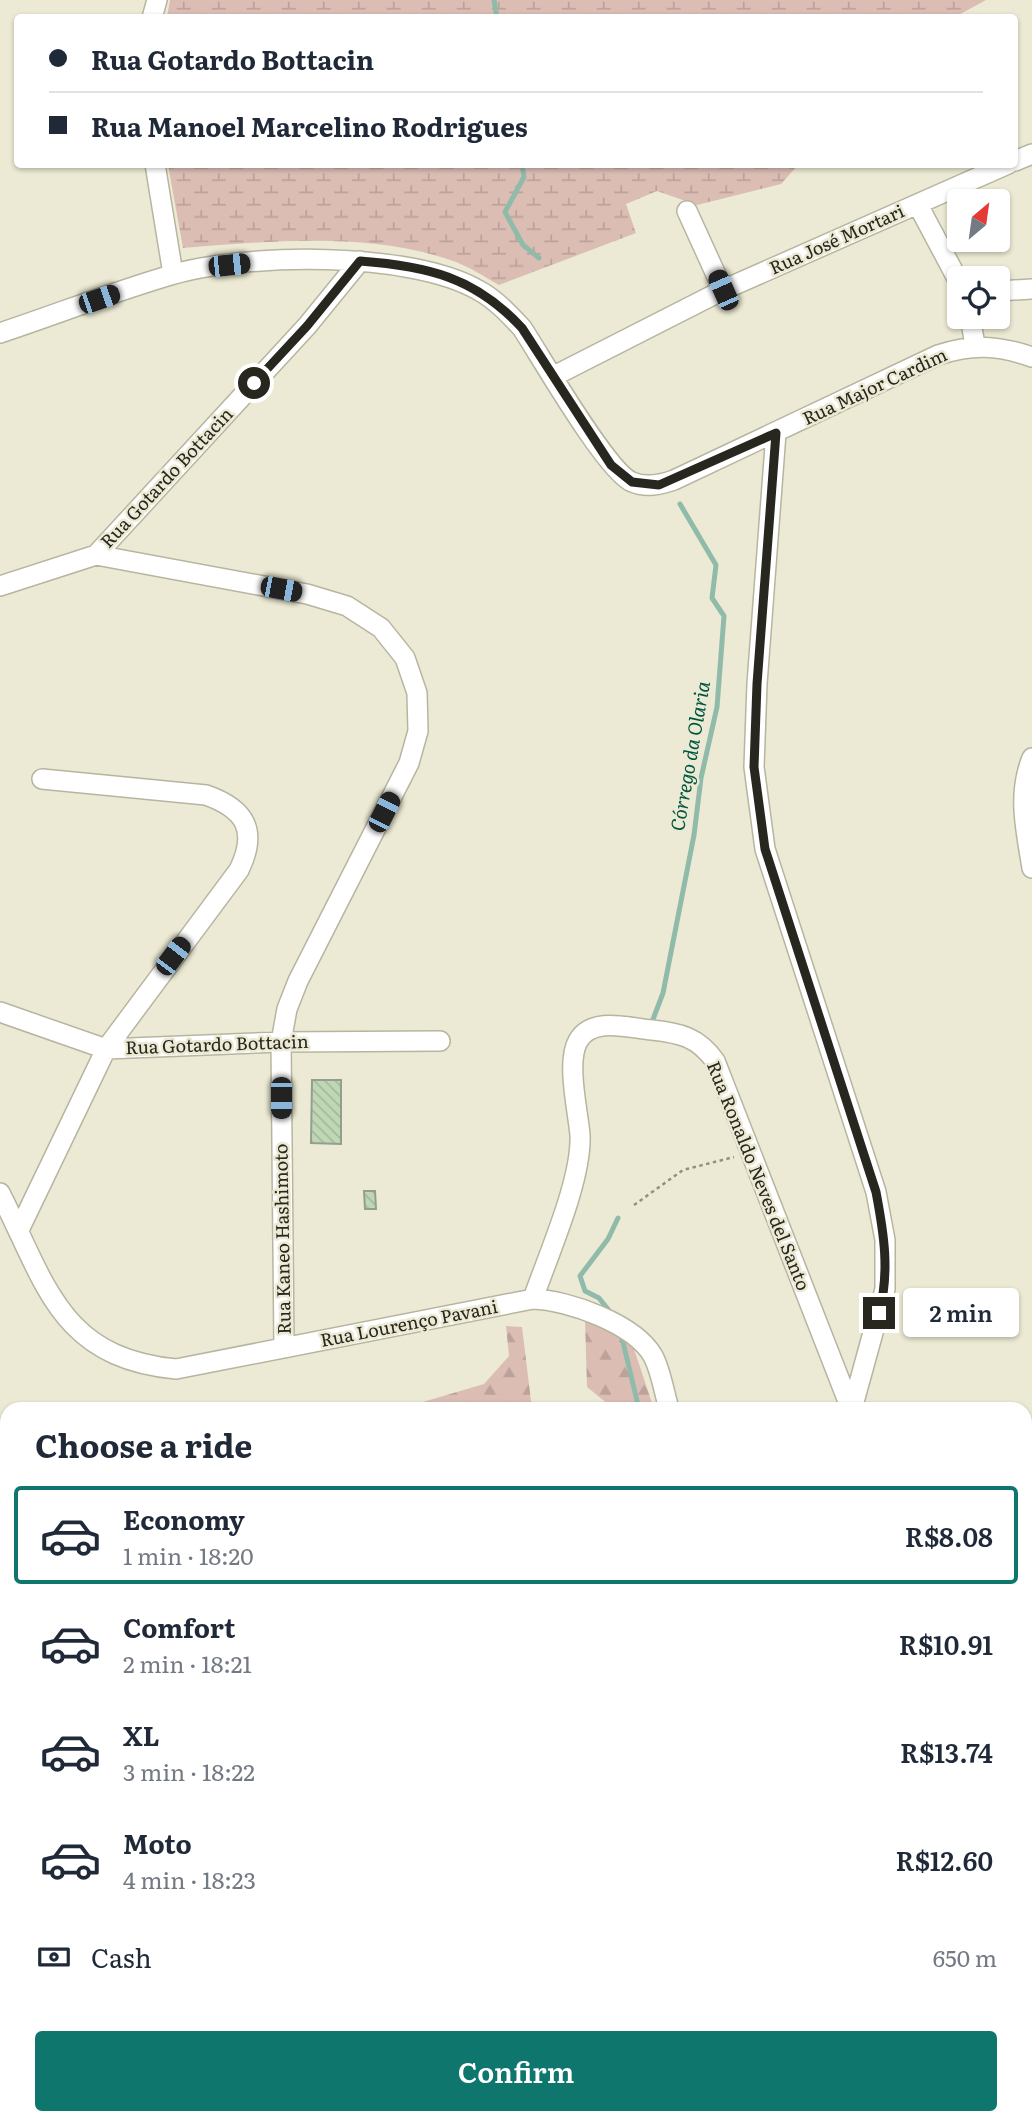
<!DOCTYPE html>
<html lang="en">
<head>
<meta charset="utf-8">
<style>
	:root { --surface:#fff; --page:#f2f2f3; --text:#1f2937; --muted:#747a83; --line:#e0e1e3; --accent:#0f766e }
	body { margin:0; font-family:Literata,serif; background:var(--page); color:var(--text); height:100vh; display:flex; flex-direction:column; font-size:26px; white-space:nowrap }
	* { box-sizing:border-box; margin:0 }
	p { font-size:23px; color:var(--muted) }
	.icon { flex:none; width:38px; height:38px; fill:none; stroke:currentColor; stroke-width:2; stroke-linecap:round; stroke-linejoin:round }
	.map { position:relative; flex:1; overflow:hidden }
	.side { position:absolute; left:0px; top:1402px; width:1032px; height:723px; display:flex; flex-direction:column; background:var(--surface); border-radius:21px 21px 0 0; box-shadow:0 2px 5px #0004 }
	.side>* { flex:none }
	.guide { position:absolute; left:14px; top:14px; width:1004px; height:154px; border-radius:7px; box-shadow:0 2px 5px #0004; display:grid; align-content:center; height:154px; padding:0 35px; background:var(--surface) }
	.needle { width:46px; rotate:29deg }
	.controls { position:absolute; left:947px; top:189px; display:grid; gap:14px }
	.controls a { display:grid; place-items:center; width:63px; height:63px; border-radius:7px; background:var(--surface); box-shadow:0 2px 5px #0004; font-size:35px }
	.end { position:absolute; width:32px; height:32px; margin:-16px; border:9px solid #28271f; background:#fff; box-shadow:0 0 0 4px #fff }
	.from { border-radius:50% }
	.bubble { position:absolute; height:49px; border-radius:7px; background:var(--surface); box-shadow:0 2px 5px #0004; font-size:23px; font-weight:600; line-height:49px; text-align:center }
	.car { position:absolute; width:21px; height:42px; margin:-21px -10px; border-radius:9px; box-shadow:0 0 5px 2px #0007; background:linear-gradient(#222 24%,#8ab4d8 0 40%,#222 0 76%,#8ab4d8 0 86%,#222 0) }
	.guide b { display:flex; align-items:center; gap:24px; height:66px; font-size:26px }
	.guide b+b { border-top:2px solid var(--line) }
	.guide i { width:18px; height:18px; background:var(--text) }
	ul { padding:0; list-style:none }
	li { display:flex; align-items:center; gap:21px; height:98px; margin:0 14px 10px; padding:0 21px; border:4px solid transparent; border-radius:7px }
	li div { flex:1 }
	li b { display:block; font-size:26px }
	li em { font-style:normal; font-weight:600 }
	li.on { border-color:var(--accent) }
	li>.icon { width:63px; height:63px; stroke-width:1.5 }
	h2 { padding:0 35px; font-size:32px; line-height:84px }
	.pay { display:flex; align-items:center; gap:18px; height:77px; padding:0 35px; font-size:26px }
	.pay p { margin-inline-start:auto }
	.button { display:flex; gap:14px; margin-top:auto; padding:14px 35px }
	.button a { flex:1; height:80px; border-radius:7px; background:var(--accent); color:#fff; font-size:28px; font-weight:600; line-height:80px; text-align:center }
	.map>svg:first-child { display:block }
	.forest { fill:url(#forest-firs) }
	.wetland { fill:url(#wetland-marsh) }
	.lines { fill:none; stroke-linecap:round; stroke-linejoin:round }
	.stream { stroke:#90bbaa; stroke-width:5 }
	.building { fill:url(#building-back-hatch); stroke:#939f8e; stroke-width:2 }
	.minor-casing { stroke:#b7b5a0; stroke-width:22 }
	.path { stroke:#929081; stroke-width:2.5; stroke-dasharray:3.5 3.5; stroke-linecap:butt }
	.minor { stroke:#fff; stroke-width:19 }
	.route { stroke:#28271f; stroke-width:9 }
	.labels { text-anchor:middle; stroke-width:5; stroke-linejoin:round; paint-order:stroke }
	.street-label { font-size:18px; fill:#28271f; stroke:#ecead4 }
	.water-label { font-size:19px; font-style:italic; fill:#005640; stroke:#ecead4 }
</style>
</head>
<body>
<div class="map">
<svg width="1032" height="2124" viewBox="0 0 1032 2124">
	<defs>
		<pattern id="forest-firs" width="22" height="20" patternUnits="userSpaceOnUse" patternTransform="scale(1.75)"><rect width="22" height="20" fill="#dbbdb4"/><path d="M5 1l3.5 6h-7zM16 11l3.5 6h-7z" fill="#bca29a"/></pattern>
		<pattern id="wetland-marsh" width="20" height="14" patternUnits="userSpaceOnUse" patternTransform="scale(1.75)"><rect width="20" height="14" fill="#dbbdb4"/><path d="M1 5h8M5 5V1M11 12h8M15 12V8" fill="none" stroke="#bca29a"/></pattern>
		<pattern id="building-back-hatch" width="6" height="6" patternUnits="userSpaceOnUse" patternTransform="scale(1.75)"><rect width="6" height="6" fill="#c0d7b5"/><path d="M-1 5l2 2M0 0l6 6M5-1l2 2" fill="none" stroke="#a5b99b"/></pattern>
	</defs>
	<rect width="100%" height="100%" fill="#ecead4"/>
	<path class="forest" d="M585,1319L632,1343L654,1409H614L587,1387Z
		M506,1326L522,1327L532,1409H399L484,1384L509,1356Z
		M7,1543V1768L0,1757V1545Z
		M1026,1901L1032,1902V1954H1026Z
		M1026,2011L1032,2012V2111L1025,2124H684L686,2118H1026Z
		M315,2118H455L459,2124H312Z"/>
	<path class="wetland" d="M170,0H986L953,18L167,17Z
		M168,165H798L781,184L697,205L657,191L626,204L636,233L499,285C485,277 471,268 456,262C371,231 272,241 183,248Z"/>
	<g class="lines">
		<path class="stream" d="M494,0L497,18
			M522,164L524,177L505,212L523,245L539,258
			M652,1022L663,993L694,835L701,778L717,707L724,616L712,598L716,565L680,504
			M611,1313L599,1298L585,1291L580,1276L608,1239L618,1218
			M622,1338L639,1409
			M461,2124L465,2118"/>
	</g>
	<path class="building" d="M312,1080H341V1144L311,1143Z
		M364,1191H375L376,1209H365Z"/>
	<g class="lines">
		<g class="minor-casing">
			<path id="minor" d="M152,18L157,0
				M1015,161L1032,154
				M155,164L173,274
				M918,205L959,282
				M687,211L723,290
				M998,291L1032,289
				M970,317L975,345
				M0,333C57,314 113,292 171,275C245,253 410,251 478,290C495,299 509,314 522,328C541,357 607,472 632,482C646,488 660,485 674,480L938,355C973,344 997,345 1032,357
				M554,376L723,290L1008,164
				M776,433L757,684L754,767L765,849L876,1192L885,1240V1289L852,1409
				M96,555L307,594L347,606L381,628L405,658L417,693L418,731L409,763L298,981L287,1009L281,1042L284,1348
				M0,586L96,555L307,326L360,261
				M1032,758C1017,795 1026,830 1032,868
				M0,1012L106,1049L281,1042L440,1041
				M0,1193C46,1283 59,1358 176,1369L533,1299C568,1300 635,1324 653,1356C661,1371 664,1392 669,1409
				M19,1230L106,1049L239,870C258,831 246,809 206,795L42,779
				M533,1299C548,1255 582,1180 580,1135C578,1111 566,1062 578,1041C592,1016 629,1028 652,1030C680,1033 698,1037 715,1061L851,1409
				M0,1471L7,1481
				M1026,1576L1032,1571
				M1026,1736L1032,1716
				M0,1781L7,1791
				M1026,1817L1032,1819
				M1026,1978L1032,1979
				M136,2124L148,2118
				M257,2124L265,2118
				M673,2124L675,2118"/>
		</g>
		<path class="path" d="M634,1205L683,1170L734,1157"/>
		<use href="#minor" class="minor"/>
	</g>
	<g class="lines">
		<path class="route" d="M254,383L307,326L360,261C427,266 475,277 522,328L611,465L632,482L659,485L776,433L757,684L754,767L765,849L876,1192C884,1234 890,1272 879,1313"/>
	</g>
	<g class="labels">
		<g class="street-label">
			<text transform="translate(837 240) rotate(-24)" y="6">Rua José Mortari</text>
			<text transform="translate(875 387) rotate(-25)" y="6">Rua Major Cardim</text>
			<text transform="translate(167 478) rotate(-47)" y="6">Rua Gotardo Bottacin</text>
			<text transform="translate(217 1045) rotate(-2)" y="6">Rua Gotardo Bottacin</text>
			<text transform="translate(758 1176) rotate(68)" y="6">Rua Ronaldo Neves del Santo</text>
			<text transform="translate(283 1239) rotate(-91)" y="6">Rua Kaneo Hashimoto</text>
			<text transform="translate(409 1324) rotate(-11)" y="6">Rua Lourenço Pavani</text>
		</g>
		<g class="water-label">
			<text transform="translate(690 756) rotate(-80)" y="7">Córrego da Olaria</text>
		</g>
	</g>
</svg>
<div class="controls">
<a><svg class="needle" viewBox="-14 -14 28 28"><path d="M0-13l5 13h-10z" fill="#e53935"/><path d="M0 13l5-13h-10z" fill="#747a83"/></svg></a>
<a><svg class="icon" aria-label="locate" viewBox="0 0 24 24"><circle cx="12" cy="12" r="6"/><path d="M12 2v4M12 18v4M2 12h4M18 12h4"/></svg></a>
</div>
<i class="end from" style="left:254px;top:383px"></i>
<i class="end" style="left:879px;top:1313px"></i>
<div class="bubble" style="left:903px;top:1288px;width:116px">2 min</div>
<i class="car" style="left:229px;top:265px;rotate:84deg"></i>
<i class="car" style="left:723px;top:290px;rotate:336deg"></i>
<i class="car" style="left:99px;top:299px;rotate:71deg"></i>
<i class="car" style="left:281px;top:589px;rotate:101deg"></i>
<i class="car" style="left:384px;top:812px;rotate:27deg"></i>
<i class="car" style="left:173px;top:956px;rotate:37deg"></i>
<i class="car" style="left:281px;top:1098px;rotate:180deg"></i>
<div class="guide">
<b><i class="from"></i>Rua Gotardo Bottacin</b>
<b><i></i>Rua Manoel Marcelino Rodrigues</b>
</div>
<section class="side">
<h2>Choose a ride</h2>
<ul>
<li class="on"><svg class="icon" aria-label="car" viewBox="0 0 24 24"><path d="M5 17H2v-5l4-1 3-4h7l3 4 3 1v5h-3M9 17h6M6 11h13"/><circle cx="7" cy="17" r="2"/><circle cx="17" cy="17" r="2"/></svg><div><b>Economy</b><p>1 min · 18:20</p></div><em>R$8.08</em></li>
<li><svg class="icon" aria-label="car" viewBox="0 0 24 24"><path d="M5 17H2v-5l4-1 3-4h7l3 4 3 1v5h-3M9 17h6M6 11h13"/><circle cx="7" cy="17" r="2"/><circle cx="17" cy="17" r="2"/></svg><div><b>Comfort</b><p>2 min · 18:21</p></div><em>R$10.91</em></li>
<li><svg class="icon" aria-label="car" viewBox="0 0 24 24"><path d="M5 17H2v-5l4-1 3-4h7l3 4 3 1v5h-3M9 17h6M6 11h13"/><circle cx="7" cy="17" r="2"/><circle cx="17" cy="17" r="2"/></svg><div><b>XL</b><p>3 min · 18:22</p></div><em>R$13.74</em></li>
<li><svg class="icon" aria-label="car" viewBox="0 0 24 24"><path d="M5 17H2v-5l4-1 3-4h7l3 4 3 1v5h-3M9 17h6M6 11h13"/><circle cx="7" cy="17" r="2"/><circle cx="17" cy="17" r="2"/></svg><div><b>Moto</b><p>4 min · 18:23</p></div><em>R$12.60</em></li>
</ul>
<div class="pay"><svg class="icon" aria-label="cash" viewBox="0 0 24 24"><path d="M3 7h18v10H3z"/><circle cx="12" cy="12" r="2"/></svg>Cash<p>650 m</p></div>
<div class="button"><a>Confirm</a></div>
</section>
</div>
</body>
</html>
